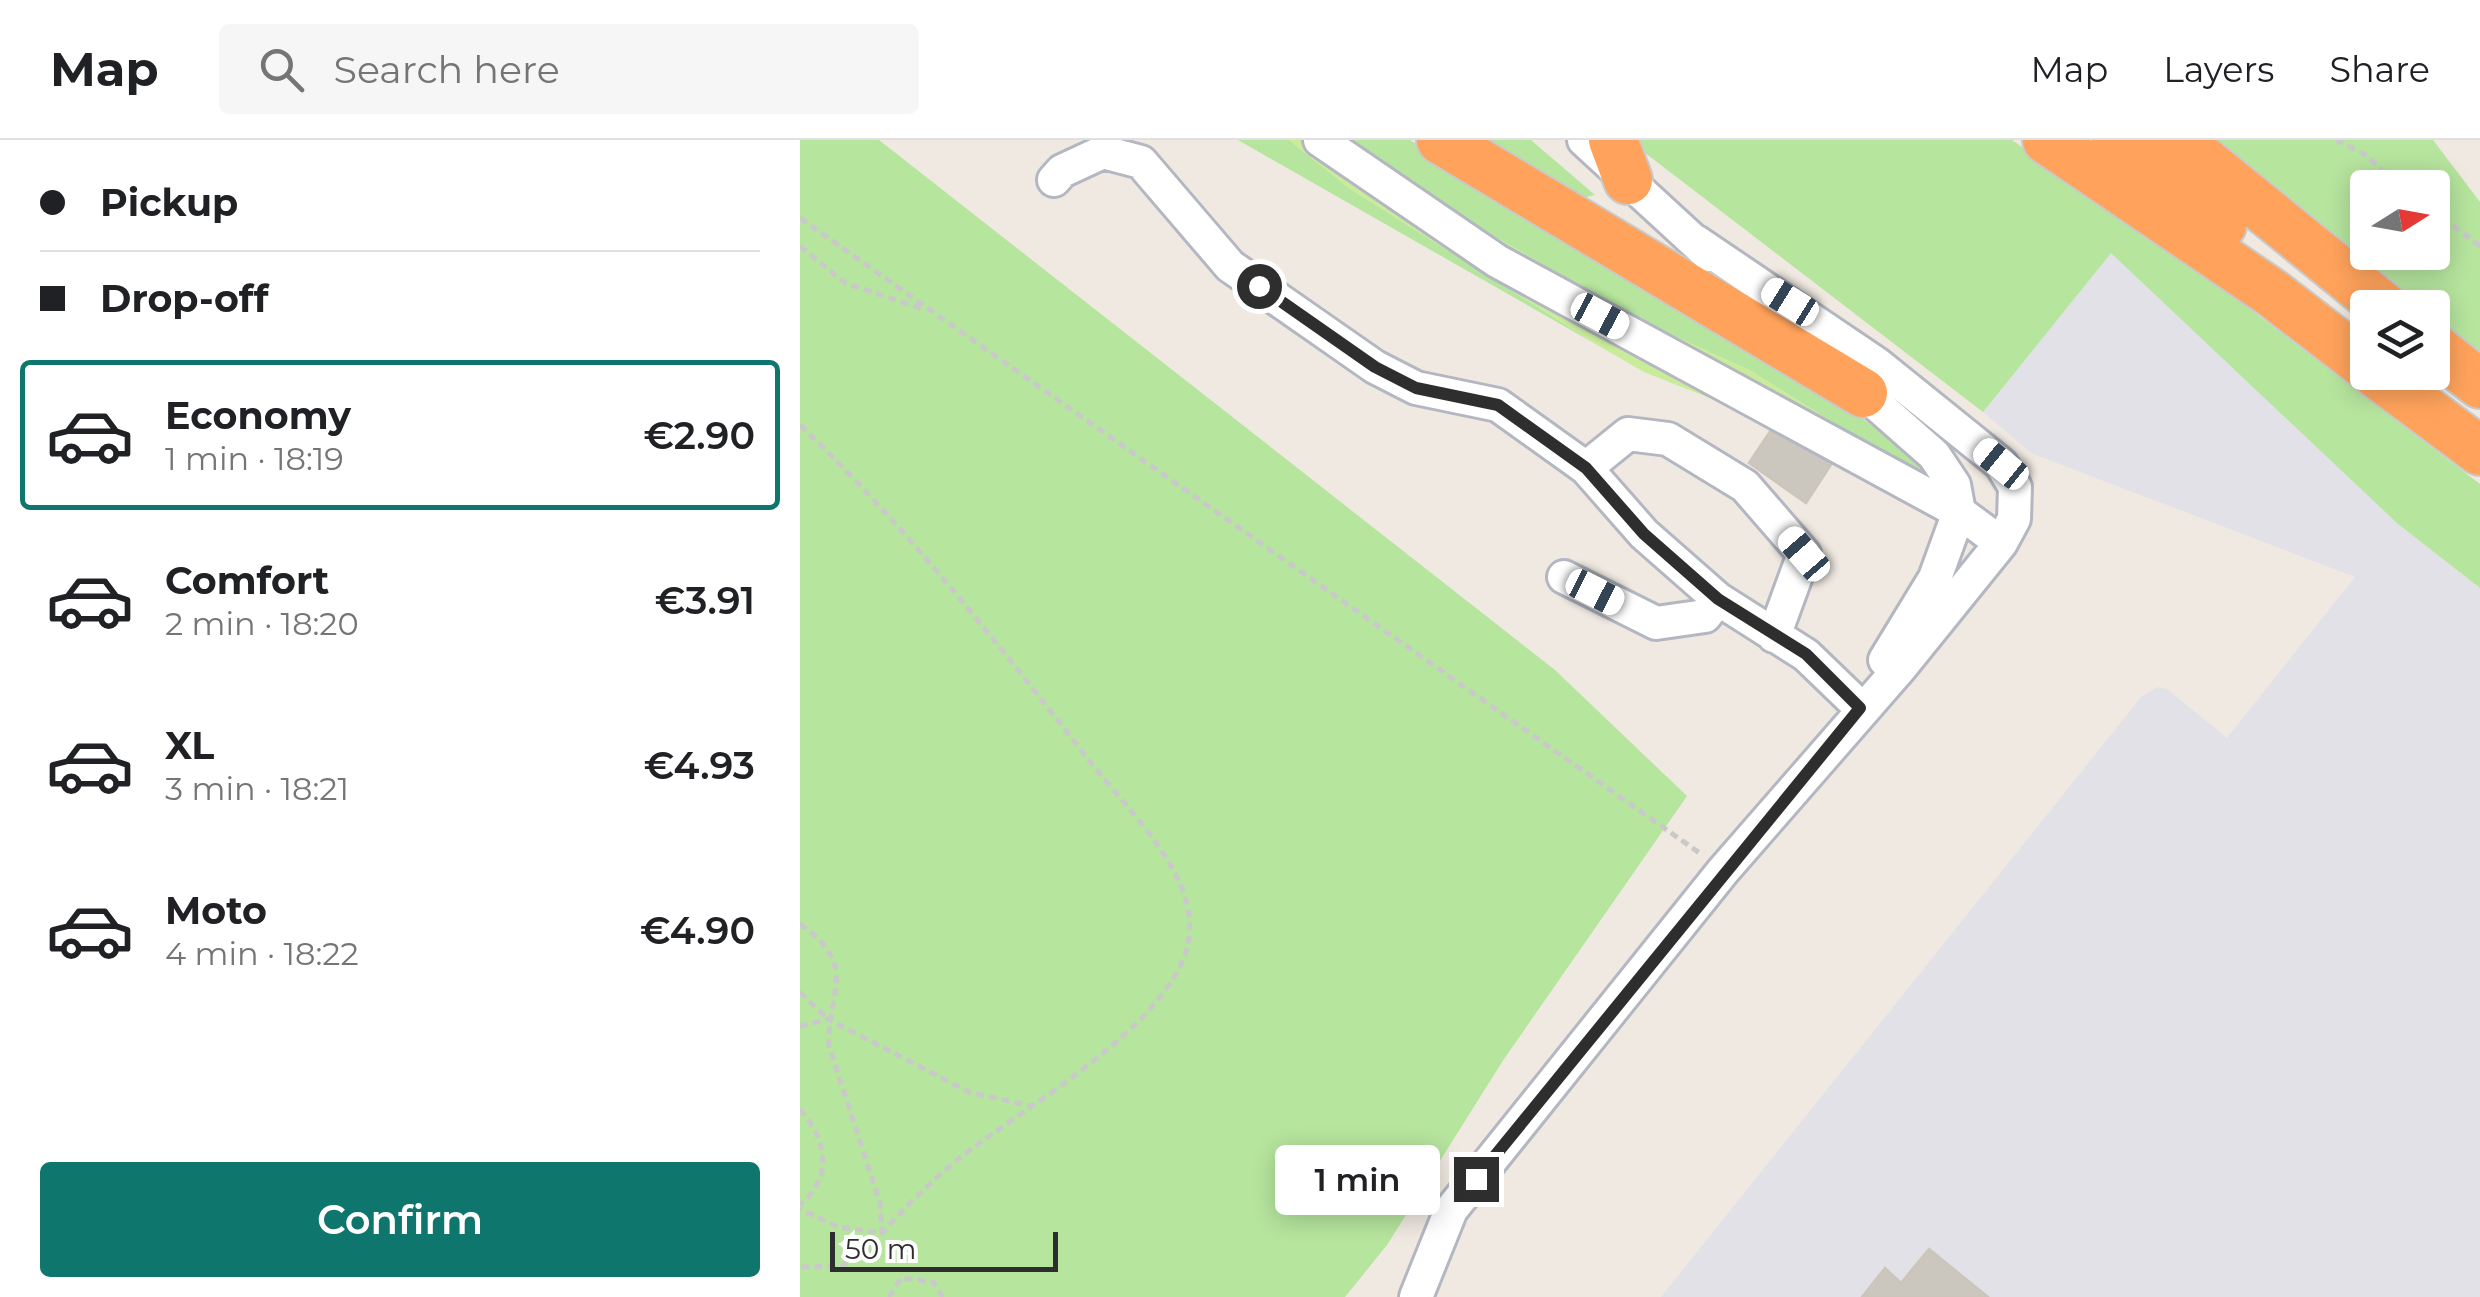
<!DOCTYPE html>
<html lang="en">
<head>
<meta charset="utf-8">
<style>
	:root { --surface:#fff; --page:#f6f6f6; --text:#202124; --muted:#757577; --line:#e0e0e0; --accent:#0f766e }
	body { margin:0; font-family:Montserrat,sans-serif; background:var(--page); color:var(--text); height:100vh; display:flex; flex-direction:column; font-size:38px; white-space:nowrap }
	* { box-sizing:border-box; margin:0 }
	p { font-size:32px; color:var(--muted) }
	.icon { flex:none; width:55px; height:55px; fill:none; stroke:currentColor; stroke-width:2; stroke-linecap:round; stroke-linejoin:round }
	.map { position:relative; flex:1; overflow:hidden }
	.sheet { display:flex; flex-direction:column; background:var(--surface); width:800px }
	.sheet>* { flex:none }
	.banner { display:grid; align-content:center; height:220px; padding:0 40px; background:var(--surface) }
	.needle { width:65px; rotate:79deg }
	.tools { position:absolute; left:1550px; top:30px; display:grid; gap:20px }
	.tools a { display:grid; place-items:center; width:100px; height:100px; border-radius:10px; background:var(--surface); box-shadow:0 5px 25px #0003; font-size:50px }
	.scale { position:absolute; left:30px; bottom:25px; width:228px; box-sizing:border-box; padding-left:10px; border:5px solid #2e2e2e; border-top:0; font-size:28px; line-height:35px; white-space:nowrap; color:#2e2e2e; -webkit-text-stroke:8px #fff; paint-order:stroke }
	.end { position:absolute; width:45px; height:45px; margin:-22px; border:12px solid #2e2e2e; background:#fff; box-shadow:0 0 0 5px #fff }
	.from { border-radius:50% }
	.bubble { position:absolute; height:70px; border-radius:10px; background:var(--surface); box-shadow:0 5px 25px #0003; font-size:32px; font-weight:600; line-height:70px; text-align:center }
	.car { position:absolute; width:30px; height:60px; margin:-30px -15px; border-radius:12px; box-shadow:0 0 8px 2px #0007; background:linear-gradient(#fff 24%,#345 0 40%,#fff 0 76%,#345 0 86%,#fff 0) }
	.banner b { display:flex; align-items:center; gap:35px; height:95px; font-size:38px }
	.banner b+b { border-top:2px solid var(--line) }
	.banner i { width:25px; height:25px; background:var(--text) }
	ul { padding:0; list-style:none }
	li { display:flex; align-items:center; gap:30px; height:150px; margin:0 20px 15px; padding:0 20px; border:5px solid transparent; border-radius:10px }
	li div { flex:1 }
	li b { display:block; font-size:38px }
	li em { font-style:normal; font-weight:600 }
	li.selected { border-color:var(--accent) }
	li>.icon { width:90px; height:90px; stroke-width:1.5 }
	.button { display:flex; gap:20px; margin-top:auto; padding:20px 40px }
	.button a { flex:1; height:115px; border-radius:10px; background:var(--accent); color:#fff; font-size:40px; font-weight:600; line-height:115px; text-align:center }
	header { display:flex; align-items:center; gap:60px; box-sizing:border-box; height:140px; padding:0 50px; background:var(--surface); border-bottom:2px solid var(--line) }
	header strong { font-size:48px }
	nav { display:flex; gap:55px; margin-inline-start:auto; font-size:35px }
	.search { width:700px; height:90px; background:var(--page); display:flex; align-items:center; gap:25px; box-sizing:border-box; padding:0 35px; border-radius:10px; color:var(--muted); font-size:38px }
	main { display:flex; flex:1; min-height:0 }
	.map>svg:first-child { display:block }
	.industrial { fill:#e3e1e8 }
	.green { fill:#b6e59e; fill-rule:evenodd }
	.pitch { fill:#c9ec9a }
	.building { fill:#cbc7bf; stroke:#cbc5ba; stroke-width:2.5 }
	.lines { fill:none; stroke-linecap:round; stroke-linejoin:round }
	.minor-casing { stroke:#b4b7c1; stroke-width:38 }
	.highway-casing { stroke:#c9c9c9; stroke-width:52 }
	.path { stroke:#c9c9c9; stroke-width:5; stroke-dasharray:8 5; stroke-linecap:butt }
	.minor { stroke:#fff; stroke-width:32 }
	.highway { stroke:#ffa35c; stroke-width:48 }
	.route { stroke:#2e2e2e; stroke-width:12 }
</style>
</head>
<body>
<header>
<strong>Map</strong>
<div class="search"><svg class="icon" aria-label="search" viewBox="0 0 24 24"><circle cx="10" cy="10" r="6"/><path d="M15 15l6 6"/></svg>Search here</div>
<nav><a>Map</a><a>Layers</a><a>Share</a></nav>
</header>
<main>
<section class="sheet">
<div class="banner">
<b><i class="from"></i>Pickup</b>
<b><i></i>Drop-off</b>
</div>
<ul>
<li class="selected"><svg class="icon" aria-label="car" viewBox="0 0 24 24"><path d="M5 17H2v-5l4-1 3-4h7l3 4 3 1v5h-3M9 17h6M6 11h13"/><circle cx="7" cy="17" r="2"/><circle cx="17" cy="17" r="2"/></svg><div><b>Economy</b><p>1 min · 18:19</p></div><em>€2.90</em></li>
<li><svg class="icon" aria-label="car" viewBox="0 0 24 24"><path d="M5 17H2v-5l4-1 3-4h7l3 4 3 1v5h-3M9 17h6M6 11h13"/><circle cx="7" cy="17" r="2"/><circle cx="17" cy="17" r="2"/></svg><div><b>Comfort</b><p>2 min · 18:20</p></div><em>€3.91</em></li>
<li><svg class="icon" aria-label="car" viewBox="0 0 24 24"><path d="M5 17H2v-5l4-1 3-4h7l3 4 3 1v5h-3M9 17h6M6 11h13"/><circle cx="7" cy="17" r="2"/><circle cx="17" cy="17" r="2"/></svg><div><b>XL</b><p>3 min · 18:21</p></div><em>€4.93</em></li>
<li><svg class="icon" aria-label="car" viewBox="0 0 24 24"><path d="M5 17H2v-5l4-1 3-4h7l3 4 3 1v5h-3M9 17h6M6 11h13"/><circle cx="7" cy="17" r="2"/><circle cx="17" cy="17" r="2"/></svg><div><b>Moto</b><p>4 min · 18:22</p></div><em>€4.90</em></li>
</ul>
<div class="button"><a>Confirm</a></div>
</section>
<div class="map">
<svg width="1680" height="1157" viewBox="0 0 1680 1157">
	<rect width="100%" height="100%" fill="#efe9e1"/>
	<path class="industrial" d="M1311,112L1598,384L1680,448V1157H861L1342,556L1358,547L1367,549L1427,598L1555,437L1231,313L1183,272Z"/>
	<path class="green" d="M0,0H79L755,530L887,656L704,919L587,1105L545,1157H0Z
		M438,0H489L549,48L799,206Z
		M545,0H610L1040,261L1127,328L1109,330L951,231L839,180L656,74Z
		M673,0H731L795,55L773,60Z
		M836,0H1212L1426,151L1680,344V448L1598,384L1311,113L1183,272L840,9Z
		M1418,0H1633L1680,62V212L1633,174L1632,168L1625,167ZM1568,48H1632V112H1568Z"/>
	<path class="pitch" d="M489,0H545L656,74L839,180L951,231L1108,330L1127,328L1096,359L975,284L844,232L799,206L549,48Z"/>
	<path class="building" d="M975,284L1032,323L1006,363L949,323Z
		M1129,1109L1188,1157H1062L1085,1128L1101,1143Z"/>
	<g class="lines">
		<g class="minor-casing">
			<path id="minor" d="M520,0L697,121L1159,372L1201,403
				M784,0L909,115
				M254,40L262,31L303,12L341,22L430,126L575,227L616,248L698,265L786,328L844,394L918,459L1006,515L1061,568
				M1050,241L1134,315L1154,345L1159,372L1135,438L1085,520
				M786,328L828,294L868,299L945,346L1004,414L974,496
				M764,437L856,483L905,476L918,459
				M616,1157L651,1070L923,731L1100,528L1201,403L1214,379L1215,347L1201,324L1077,224L895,101"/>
		</g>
		<g class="highway-casing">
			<path id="highway" d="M641,0L1063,253
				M813,0L828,40
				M1247,0L1472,153L1568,227
				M1316,0L1422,85
				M1378,0L1585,168
				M1632,206L1680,244
				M1574,232L1680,311"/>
		</g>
		<path class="path" d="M1536,0L1564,14L1603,48
			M1632,70L1680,106
			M0,78L901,714
			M0,106L45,143L123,169
			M0,285C108,388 200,507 292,624C322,662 361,700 381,746C391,768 393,797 383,820C352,893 233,963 170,1010C131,1039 94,1079 62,1115L41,1126L0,1127
			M0,784C60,826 27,850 29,906L80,1063L82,1093L38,1087L0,1069
			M0,852L28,879
			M0,886L28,879L169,952L231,966
			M0,969C27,1002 34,1035 0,1065
			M89,1157L101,1138L133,1142L143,1157"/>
		<use href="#minor" class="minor"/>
		<use href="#highway" class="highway"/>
	</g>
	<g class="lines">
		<path class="route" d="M459,146L575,227L616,248L698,265L786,328L844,394L918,459L1006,514L1060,568L676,1039"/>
	</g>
</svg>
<div class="tools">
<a><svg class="needle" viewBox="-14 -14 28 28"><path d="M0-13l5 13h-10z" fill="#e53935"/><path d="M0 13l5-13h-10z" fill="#757577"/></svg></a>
<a><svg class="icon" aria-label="layers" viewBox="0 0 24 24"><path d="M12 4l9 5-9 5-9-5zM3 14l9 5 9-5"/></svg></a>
</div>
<div class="scale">50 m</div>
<i class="end from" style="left:459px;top:146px"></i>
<i class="end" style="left:676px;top:1039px"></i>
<div class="bubble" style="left:475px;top:1005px;width:165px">1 min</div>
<i class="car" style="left:990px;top:162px;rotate:302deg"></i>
<i class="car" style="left:800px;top:176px;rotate:118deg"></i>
<i class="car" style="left:1201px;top:324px;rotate:309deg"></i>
<i class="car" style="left:1004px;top:414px;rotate:319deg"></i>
<i class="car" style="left:795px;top:452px;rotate:117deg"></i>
</div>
</main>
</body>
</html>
